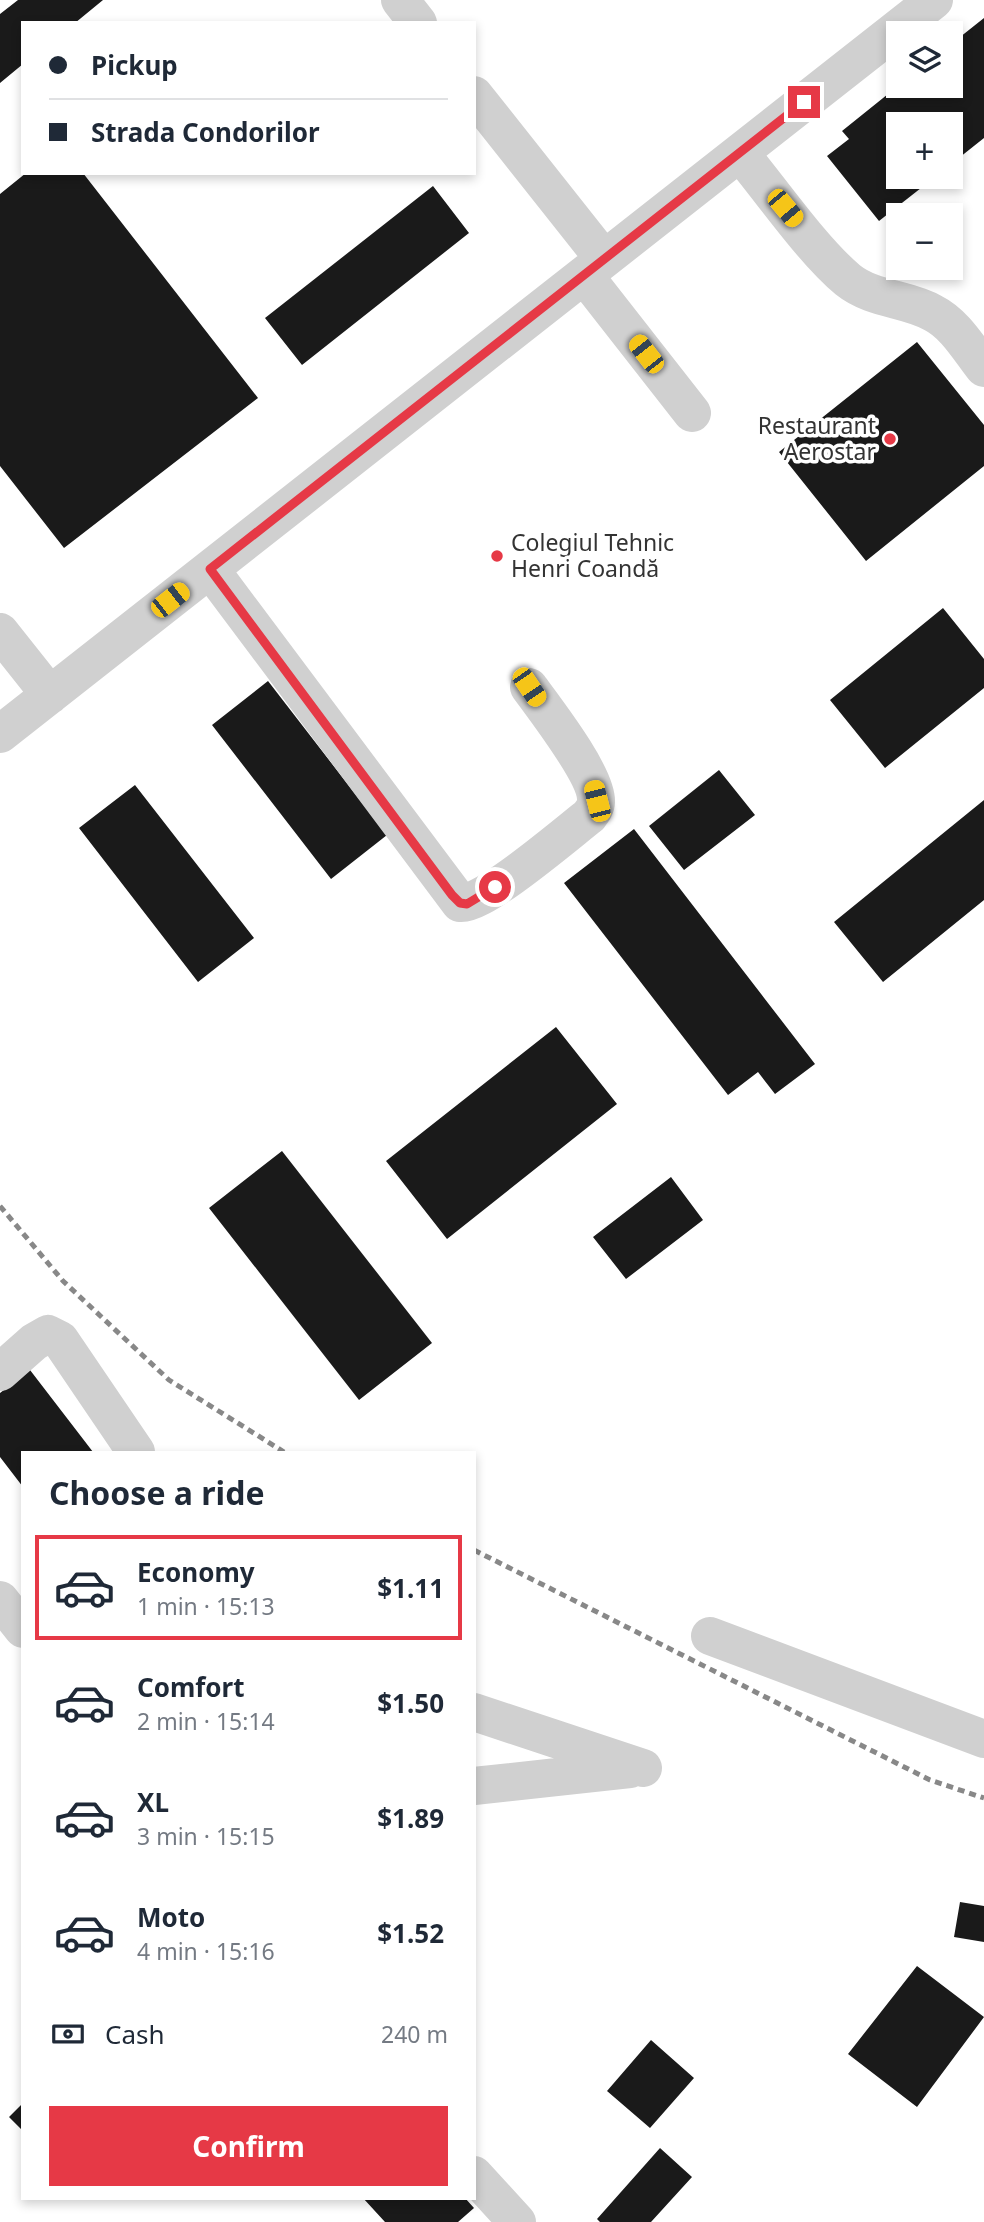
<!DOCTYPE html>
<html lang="en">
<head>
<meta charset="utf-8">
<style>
	:root { --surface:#fff; --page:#f6f6f7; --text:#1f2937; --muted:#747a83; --line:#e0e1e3; --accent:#e63946 }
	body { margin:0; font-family:"Noto Sans",sans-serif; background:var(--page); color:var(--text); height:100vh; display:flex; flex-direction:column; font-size:26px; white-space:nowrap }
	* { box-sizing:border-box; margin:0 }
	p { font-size:23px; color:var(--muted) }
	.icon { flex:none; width:38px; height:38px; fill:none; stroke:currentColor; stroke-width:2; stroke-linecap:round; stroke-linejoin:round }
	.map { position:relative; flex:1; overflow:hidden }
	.details { position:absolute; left:21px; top:1451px; width:455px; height:749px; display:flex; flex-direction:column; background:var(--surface); border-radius:0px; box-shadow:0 4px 10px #0003 }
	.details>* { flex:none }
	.top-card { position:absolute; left:21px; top:21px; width:455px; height:154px; border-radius:0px; box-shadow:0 4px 10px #0003; display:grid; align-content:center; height:154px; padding:0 28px; background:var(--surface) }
	.controls { position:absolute; left:886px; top:21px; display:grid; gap:14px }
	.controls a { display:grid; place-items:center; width:77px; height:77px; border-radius:0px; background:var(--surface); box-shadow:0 4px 10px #0003; font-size:35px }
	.end { position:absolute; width:32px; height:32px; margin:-16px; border:9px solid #e63946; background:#fff; box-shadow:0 0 0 4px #fff }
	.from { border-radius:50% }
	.car { position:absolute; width:21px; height:42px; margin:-21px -10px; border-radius:9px; box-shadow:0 0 5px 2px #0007; background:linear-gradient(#f5c518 24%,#345 0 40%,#f5c518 0 76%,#345 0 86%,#f5c518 0) }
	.top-card b { display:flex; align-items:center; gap:24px; height:66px; font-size:26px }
	.top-card b+b { border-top:2px solid var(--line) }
	.top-card i { width:18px; height:18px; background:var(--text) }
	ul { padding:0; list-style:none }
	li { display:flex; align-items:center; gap:21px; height:105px; margin:0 14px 10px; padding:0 14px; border:4px solid transparent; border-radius:0px }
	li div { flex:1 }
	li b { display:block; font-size:26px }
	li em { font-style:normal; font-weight:700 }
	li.active { border-color:var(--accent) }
	li>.icon { width:63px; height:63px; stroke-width:1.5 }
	h2 { padding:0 28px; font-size:32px; line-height:84px }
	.pay { display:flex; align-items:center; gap:18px; height:77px; padding:0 28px; font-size:26px }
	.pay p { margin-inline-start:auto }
	.action { display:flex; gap:14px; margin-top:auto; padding:14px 28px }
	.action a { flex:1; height:80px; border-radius:0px; background:var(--accent); color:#fff; font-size:28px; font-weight:700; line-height:80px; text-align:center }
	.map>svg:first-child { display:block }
	.building { fill:#1a1a1a }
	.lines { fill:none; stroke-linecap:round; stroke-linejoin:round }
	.minor { stroke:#d0d0d0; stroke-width:38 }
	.rail { stroke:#888; stroke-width:5; stroke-dasharray:7 5; stroke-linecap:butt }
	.route { stroke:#e63946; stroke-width:9 }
	.poi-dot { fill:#e63946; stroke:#fff; stroke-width:2.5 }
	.labels { text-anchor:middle; stroke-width:7; stroke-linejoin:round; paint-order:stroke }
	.poi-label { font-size:23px; fill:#333; stroke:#fff; text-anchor:end }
</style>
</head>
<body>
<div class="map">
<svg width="984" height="2222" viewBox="0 0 984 2222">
	<rect width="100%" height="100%" fill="#fff"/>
	<path class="building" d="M18,0H103L75,23H23V64L0,83V14Z
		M984,18V138L950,165V124H898V177H935L879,221L827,156L849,139L842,131L898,86H950V45Z
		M26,173H83L258,398L64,548L0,466V194Z
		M433,186L469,233L302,365L265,318Z
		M917,342L984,425V466L866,561L779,452Z
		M943,608L984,659V688L885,768L830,700Z
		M268,681L387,835L331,879L212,725Z
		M719,770L755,815L684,870L649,826Z
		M135,785L254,938L198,982L79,828Z
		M984,800V900L883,982L834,922Z
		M634,829L815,1064L775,1094L758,1072L728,1095L564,883Z
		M556,1027L617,1104L447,1239L386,1161Z
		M282,1151L432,1343L359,1400L209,1208Z
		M671,1177L703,1220L626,1279L593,1237Z
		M30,1370L93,1452H23V1487L0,1457V1393Z
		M960,1902L984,1906V1942L954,1937Z
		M917,1966L984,2017L917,2107L848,2054Z
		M651,2040L694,2078L650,2128L607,2091Z
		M23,2103V2131L9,2117Z
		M660,2148L692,2177L651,2222H600L597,2219Z
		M363,2198H465L474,2208L458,2222H385Z"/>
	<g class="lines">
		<path class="minor" d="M400,0L418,23
			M474,95L604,259
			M740,153C771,190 812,250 848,280C873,300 907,298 933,313C955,324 969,349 984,368
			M584,275L692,413
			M210,569L460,903C481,907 567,833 589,816C592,812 596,807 596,802C598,777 545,709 529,687
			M0,632L50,695
			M0,734L934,0
			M0,1372L34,1342L48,1334L60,1340L136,1452
			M0,1600L23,1629
			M710,1636L984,1739
			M474,1712L643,1768
			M474,1786L630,1769
			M474,2175L517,2222"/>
		<path class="rail" d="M0,1206L63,1281L169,1380L284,1452
			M474,1550L930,1780L984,1798"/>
	</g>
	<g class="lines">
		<path class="route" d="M495,887L467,904L460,903L452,895L210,569L804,102"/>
	</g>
	<g class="poi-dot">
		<circle cx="890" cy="439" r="7"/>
		<circle cx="497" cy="556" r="7"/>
	</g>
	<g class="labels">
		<g class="poi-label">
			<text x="876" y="434">Restaurant<tspan x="876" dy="26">Aerostar</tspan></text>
			<text x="511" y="551" text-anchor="start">Colegiul Tehnic<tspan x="511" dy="26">Henri Coandă</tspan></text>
		</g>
	</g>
</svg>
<div class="controls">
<a><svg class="icon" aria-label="layers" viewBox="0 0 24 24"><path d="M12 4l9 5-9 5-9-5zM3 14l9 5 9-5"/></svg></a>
<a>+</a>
<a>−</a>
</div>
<i class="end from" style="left:495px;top:887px"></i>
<i class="end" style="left:804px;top:102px"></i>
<i class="car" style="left:785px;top:208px;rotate:140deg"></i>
<i class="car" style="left:646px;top:354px;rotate:322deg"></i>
<i class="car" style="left:170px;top:600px;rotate:52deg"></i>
<i class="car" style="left:529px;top:687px;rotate:146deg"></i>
<i class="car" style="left:597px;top:801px;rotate:346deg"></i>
<div class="top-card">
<b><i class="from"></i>Pickup</b>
<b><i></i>Strada Condorilor</b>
</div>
<section class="details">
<h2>Choose a ride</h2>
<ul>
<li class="active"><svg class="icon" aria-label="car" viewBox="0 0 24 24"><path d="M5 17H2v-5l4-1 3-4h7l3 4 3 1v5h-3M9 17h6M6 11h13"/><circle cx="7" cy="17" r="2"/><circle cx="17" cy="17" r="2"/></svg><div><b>Economy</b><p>1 min · 15:13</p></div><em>$1.11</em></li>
<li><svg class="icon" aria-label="car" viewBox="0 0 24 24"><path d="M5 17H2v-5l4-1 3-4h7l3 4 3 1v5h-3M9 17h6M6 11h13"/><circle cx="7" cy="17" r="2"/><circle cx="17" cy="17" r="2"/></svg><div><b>Comfort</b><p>2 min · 15:14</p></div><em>$1.50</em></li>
<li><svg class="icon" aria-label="car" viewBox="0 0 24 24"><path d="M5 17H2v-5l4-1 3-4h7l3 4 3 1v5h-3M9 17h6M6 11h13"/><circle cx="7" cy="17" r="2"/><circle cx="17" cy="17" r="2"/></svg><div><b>XL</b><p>3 min · 15:15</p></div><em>$1.89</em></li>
<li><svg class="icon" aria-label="car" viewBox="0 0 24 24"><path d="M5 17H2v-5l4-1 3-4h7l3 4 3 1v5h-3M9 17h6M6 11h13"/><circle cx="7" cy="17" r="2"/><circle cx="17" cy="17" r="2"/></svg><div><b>Moto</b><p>4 min · 15:16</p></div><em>$1.52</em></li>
</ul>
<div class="pay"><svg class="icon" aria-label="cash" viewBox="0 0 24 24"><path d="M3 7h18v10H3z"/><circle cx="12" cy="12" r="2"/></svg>Cash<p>240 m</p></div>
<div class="action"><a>Confirm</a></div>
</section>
</div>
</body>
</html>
